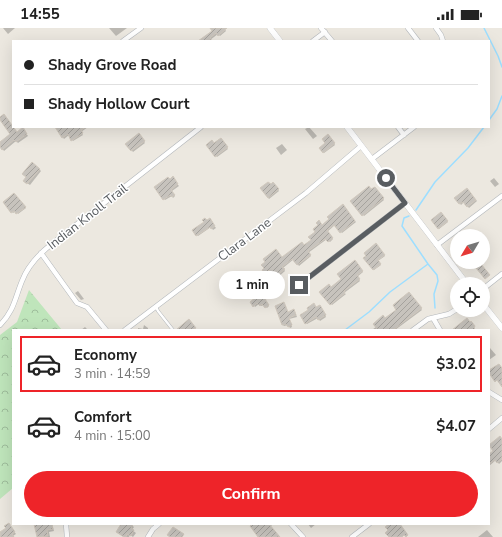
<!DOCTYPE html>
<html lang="en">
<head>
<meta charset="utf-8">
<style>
	:root { --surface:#fff; --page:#f2f2f2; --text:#222; --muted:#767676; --line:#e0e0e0; --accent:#ee2429 }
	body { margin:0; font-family:"Nunito Sans",sans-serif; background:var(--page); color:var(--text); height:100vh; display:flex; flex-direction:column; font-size:15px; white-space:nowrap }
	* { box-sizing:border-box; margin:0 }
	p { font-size:13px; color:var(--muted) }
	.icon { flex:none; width:22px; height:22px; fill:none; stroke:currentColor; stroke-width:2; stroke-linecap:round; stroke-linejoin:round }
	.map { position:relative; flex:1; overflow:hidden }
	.details { position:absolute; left:12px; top:301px; width:478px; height:196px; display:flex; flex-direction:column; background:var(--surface); border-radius:0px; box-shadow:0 4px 16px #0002 }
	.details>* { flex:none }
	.top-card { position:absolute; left:12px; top:12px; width:478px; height:88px; border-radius:0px; box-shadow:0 4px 16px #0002; display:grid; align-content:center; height:88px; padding:0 12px; background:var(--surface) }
	.needle { width:26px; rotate:232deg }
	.buttons { position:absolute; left:450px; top:201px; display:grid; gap:8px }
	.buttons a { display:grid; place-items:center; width:40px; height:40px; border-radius:50%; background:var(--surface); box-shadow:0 4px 16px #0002; font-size:20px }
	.end { position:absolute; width:18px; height:18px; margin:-9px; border:5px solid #595d61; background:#fff; box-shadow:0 0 0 2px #fff }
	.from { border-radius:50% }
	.bubble { position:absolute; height:28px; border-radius:14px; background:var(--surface); box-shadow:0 4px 16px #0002; font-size:13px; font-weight:700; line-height:28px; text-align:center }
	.top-card b { display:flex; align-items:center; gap:14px; height:38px; font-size:15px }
	.top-card b+b { border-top:1px solid var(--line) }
	.top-card i { width:10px; height:10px; background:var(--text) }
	ul { padding:7px 0 0; list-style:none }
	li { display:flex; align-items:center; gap:12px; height:56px; margin:0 8px 6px; padding:0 4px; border:2px solid transparent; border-radius:0px }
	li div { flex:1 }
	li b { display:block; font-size:15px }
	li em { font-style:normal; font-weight:700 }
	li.selected { border-color:var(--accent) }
	li>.icon { width:36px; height:36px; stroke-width:1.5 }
	.cta { display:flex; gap:8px; margin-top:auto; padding:8px 12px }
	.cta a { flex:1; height:46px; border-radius:24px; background:var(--accent); color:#fff; font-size:16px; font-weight:700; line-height:46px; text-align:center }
	.status { display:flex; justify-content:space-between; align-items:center; height:28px; padding:0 20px; background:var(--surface); direction:ltr }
	.status svg { height:11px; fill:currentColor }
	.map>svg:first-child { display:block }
	.forest { fill:url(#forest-crowns) }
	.shadow { fill:#0003 }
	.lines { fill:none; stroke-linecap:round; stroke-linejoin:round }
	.stream { stroke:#9ddeff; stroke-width:1.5 }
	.building { fill:url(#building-hatch); stroke:#d1c9be }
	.service-casing { stroke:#b3b7bb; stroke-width:3.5 }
	.minor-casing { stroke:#b3b7bb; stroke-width:5.5 }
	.tertiary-casing { stroke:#b3b7bb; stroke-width:6 }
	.service { stroke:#fff; stroke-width:2.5 }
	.minor { stroke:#fff; stroke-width:4.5 }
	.tertiary { stroke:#fff; stroke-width:5.5 }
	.route { stroke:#595d61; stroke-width:5 }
	.labels { text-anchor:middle; stroke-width:3; stroke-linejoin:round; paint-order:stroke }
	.street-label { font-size:13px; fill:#595d61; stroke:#fff }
</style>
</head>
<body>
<div class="status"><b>14:55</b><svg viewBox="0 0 49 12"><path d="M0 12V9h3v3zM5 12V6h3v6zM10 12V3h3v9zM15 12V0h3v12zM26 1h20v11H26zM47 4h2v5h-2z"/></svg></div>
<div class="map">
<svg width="502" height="509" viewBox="0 0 502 509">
	<defs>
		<pattern id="forest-crowns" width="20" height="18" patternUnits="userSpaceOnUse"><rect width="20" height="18" fill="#bfe5bb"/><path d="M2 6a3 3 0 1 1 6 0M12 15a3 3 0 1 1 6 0" fill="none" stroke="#9ebd9b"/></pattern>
		<pattern id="building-hatch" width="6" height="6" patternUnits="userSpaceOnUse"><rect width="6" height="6" fill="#c7c3bd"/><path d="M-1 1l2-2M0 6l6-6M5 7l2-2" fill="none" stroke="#a5a29d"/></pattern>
	</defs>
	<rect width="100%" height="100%" fill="#ece8e0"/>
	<path class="forest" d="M29,262L62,302H13V460L0,471V307L17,294Z"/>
	<path class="shadow" d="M3,0H15L8,6Z
		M109,0H127L116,8Z
		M211,0H224L226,3L220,8L218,6L210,12L211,13H201L213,3Z
		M0,90L17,105L24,102L28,108L18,115L16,113L4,123L0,117V115L12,106Z
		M56,99H88L81,104L83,107L73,113L69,107L64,111Z
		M309,99L317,108L313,111L305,101Z
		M138,107L145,115L133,124L127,116Z
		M328,107L335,117L324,125L320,120L327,115Z
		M221,112L228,121L217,129L207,117H214Z
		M282,116L287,122L281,127L276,120Z
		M39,141L41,143L30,157L24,153Z
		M172,150L179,158L172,163L175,168L173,170L172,168L165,172L156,160Z
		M494,150L499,156L495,159L490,153Z
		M273,155L279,163L269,171L261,160Z
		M375,160L384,172L364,188L352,173Z
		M467,161L477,173L469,180L464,174L461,177L456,170Z
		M14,166L26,180L18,186L16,183L13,185L4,174Z
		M342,178L356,194L342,205L335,197L327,204L333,211L330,214L327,211L308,225L311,228L299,238L294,231L283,240L285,243L277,250L271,243L267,246L263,242L282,230L304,218L312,212L322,198Z
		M441,185L448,194L439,201L432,192Z
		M210,192L216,200L213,202L211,199L198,208L197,207L207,193Z
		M457,216V227L452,220Z
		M376,217L385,228L378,233L381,237L374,242L365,230Z
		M355,234L363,244L357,249L360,253L344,265L346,266L332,277L321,264L331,260L343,251Z
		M265,253L273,263L268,267L270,269L265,272L269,278L267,280L264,277L261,278L259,276L255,279L251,274L260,267L264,260Z
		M78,263L84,271L81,272L75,265Z
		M409,266L422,282L395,302H372L397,282Z
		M284,276L288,285L295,284L297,289L289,291L292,299L290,300L288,297L284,298L283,297L276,279Z
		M321,279L326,289L320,293L318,290L307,296L306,295L316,280Z
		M144,297L148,300V302H138V300L143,301Z
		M85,299L88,302H81Z
		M489,320H490L496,327L489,332Z
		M502,412V433L499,436L496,432L489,438V427L494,423Z
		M9,496L16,506L13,508L14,509H0V505L7,501Z
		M35,496H52L54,503L49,504L50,509H38Z
		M122,496H130L134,499L132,502L136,505L133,509L130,507L129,509H124L117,504Z
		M249,496H273L270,499L279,509H260Z
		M308,496H316L311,500Z
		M487,502L493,509H478Z"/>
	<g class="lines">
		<path class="stream" d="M484,0L498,28L502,39
			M489,92L497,81L502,68
			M416,182L435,154L468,120L484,99
			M428,236L437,247L438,253L434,266L435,280
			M345,302L369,284L390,264L428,236L402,198L404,190L409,188"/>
	</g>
	<path class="building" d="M210,0H227L218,8L216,5L210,10L212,13H198L212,3Z
		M4,86L17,104L23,99L27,106L16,114L14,112L2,122L0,119V114L10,106L0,92V89Z
		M55,99H86L81,102L83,105L71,113L68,106L62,110Z
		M139,105L145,113L131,123L125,116Z
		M328,106L335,115L323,125L319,120L325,115L322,111Z
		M221,110L228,119L215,129L206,117L212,112L214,115Z
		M32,134L40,141L27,156L23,153L26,149L22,146Z
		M173,148L178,156L171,162L175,167L172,169L170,167L163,172L154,159L168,149L170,151Z
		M268,154L271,156L273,154L279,161L268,170L260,160Z
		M369,158L371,161L375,159L384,170L362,188L350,173Z
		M467,160L476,172L467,179L463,174L459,176L454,170Z
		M14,165L26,179L16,186L14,183L11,185L3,174Z
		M343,176L355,193L340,205L334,197L327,202L333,210L328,214L325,211L308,223L311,227L297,237L292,231L282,239L285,241L275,249L269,242L265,246L262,242L264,240L261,237L265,234L263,231L276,221L282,229L302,214L304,217L311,212L308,209L315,204L313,201L318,197L316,195L319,192L322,197L329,191L327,189Z
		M441,184L448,193L438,201L431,192Z
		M205,190L207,192L210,190L215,198L211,201L210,199L196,208L192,202L204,194L202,192Z
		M376,215L385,227L378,232L381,236L373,242L363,230L366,228L364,225Z
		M355,232L363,243L357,247L360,251L344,263L345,265L330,277L319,264L329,256L331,259L341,251L337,246Z
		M481,236L490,247L485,251L476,240Z
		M265,252L273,261L268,265L269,267L265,271L269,277L265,280L262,276L260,278L257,275L253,279L250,274L258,267L256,265L263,260L260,256Z
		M409,264L422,280L393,302H378L373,296L383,287L385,290L396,282L393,277Z
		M284,274L288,284L294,281L296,287L289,290L292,297L288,299L286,296L282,297L275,278Z
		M314,275L316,279L320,277L326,287L318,292L316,289L305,296L300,287L308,282L307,280Z
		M467,290L470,294L471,293L475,298L474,300L476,302H452Z
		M189,291L196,300L192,302H176Z
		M499,336L502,340V359L497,352L495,354L489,345V342Z
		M500,408L502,411V431L497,435L495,432L489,436V426L493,423L489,417Z
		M9,495L15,504L12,506L14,509H0V504L6,500L4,498Z
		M34,496H52L53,501L47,502L48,508L37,509Z
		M121,496H133L131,500L134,502L131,508L127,506L126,509H124L116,504Z
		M253,496H269L280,509H258L250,498Z
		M389,496H400L408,507L406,509L404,507L402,509H389L385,505L388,502L385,499Z
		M173,499L184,506L182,509H170L167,507Z"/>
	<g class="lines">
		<g class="service-casing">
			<path id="service" d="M156,279L158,283L173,302"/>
		</g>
		<g class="minor-casing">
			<path id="minor" d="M321,0L332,13
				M408,0L418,13
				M436,0L441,7L443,13
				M123,13L141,0
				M313,13L325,4
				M398,99L404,107
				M372,131L414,99
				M437,217L502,168
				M41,225L77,275L87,279L106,302
				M299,257L405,175
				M483,261L502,246
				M433,290L440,302
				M0,297C14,283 15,270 22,253C28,237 40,225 53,215L201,99
				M125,302L306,165L361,118
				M413,302L428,291L449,286L457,281
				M489,364L502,372
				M489,401L502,390
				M66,496L67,509
				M291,496L303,509
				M148,509L153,501L159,496
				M352,509L369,496"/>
		</g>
		<g class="tertiary-casing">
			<path id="tertiary" d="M270,0L280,13
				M347,99L467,256
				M483,276L502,300"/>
		</g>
		<use href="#service" class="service"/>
		<use href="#minor" class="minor"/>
		<use href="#tertiary" class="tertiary"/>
	</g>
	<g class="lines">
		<path class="route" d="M299,257L405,175L386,150"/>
	</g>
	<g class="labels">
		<g class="street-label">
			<text transform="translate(87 188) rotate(-38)" y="5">Indian Knoll Trail</text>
			<text transform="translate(244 211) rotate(-37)" y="5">Clara Lane</text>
		</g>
	</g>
</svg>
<div class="buttons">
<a><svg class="needle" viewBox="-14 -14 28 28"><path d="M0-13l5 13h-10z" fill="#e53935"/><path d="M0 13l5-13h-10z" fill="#767676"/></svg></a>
<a><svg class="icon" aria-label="locate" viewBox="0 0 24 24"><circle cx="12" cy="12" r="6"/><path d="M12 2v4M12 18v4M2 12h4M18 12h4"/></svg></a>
</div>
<i class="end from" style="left:386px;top:150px"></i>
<i class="end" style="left:299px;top:257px"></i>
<div class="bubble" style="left:219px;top:243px;width:66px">1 min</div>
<div class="top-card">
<b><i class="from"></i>Shady Grove Road</b>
<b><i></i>Shady Hollow Court</b>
</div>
<section class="details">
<ul>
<li class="selected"><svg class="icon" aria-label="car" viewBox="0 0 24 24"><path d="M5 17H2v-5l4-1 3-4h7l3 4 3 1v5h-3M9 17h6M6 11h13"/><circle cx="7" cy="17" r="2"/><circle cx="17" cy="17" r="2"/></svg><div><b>Economy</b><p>3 min · 14:59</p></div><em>$3.02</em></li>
<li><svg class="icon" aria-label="car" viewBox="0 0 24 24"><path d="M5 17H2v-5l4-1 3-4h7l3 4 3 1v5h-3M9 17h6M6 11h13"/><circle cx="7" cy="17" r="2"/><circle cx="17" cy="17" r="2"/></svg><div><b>Comfort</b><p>4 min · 15:00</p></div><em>$4.07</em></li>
</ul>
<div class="cta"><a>Confirm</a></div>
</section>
</div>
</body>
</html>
